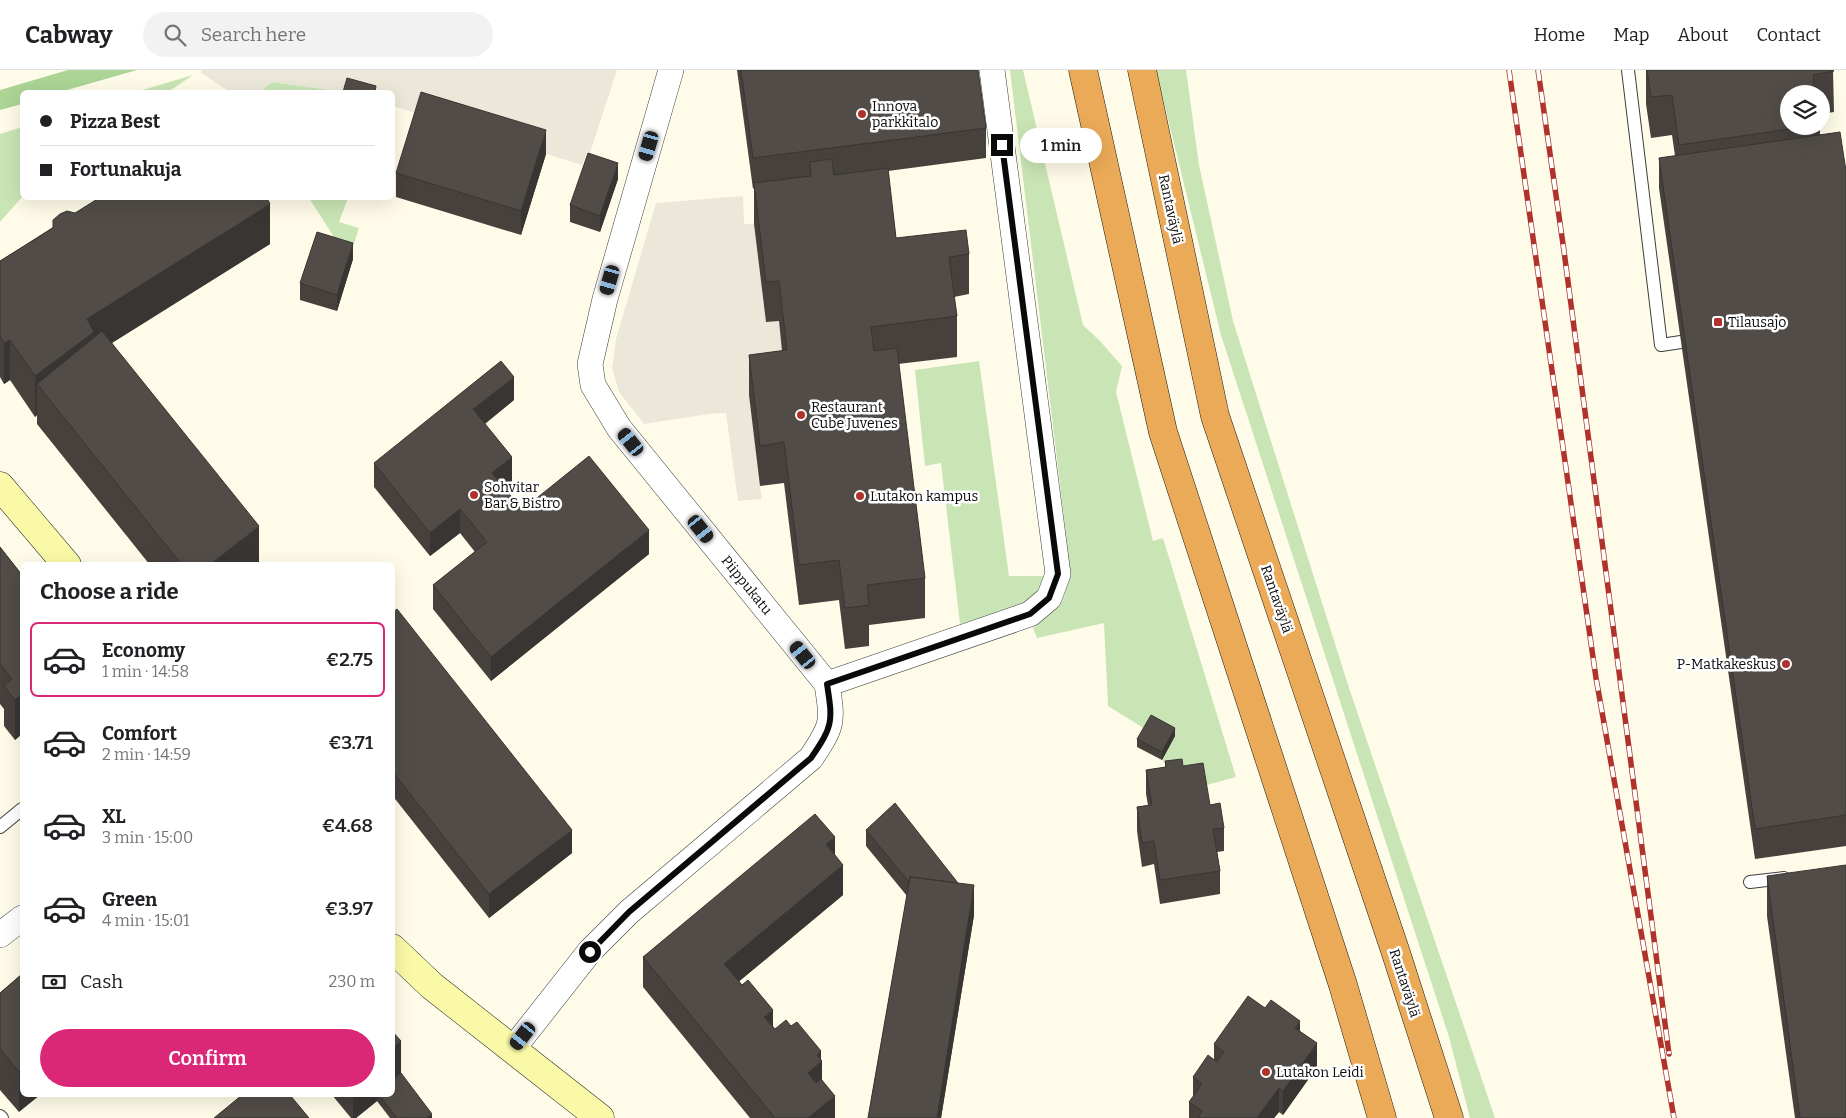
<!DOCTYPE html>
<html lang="en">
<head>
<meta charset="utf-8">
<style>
	:root { --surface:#fff; --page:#f2f2f2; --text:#202124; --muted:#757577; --line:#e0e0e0; --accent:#db2777 }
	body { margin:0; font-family:Bitter,serif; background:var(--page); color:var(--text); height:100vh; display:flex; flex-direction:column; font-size:19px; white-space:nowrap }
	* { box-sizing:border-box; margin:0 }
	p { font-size:16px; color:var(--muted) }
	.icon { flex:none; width:28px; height:28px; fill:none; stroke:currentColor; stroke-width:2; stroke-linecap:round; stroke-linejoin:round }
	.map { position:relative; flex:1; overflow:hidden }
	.drawer { position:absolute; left:20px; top:492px; width:375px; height:535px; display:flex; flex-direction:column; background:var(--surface); border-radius:8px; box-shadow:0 5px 20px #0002 }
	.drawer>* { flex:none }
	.banner { position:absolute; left:20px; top:20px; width:375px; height:110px; border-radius:8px; box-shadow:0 5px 20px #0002; display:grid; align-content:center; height:110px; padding:0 20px; background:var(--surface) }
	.buttons { position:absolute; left:1780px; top:15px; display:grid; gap:10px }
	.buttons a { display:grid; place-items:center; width:50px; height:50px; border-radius:50%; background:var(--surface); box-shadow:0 5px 20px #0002; font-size:25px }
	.end { position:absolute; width:22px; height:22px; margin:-11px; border:6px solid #0a0a0a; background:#fff; box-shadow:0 0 0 2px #fff }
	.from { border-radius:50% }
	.bubble { position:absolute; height:35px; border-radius:18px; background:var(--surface); box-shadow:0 5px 20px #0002; font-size:16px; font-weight:600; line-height:35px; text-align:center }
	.car { position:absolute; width:15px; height:30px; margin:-15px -8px; border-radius:6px; box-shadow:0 0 4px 1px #0007; background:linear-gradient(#222 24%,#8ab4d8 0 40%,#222 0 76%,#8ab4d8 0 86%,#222 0) }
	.banner b { display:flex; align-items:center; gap:18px; height:48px; font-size:19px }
	.banner b+b { border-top:1px solid var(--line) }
	.banner i { width:12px; height:12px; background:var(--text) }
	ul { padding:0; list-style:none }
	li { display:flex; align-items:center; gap:15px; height:75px; margin:0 10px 8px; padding:0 10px; border:2px solid transparent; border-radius:8px }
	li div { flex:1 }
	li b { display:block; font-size:19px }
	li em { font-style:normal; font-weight:600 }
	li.selected { border-color:var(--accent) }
	li>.icon { width:45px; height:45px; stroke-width:1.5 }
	h2 { padding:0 20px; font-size:22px; line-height:60px }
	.pay { display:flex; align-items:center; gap:12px; height:55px; padding:0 20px; font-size:19px }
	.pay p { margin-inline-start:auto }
	.button { display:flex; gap:10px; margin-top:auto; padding:10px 20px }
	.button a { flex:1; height:58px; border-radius:30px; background:var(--accent); color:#fff; font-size:20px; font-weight:600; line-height:58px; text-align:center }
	header { display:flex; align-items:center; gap:30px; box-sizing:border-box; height:70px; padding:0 25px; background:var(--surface); border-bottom:1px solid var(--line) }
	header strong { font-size:24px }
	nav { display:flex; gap:28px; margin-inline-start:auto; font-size:18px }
	.search { width:350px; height:45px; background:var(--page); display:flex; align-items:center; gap:12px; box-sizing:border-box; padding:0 18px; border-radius:28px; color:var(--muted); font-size:19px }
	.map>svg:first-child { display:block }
	.green { fill:#c9e5b5 }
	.forest { fill:#abd495 }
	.plaza { fill:#ebe8d9 }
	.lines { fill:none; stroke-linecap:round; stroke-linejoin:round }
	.lane-casing { stroke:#3d3d3d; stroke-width:14 }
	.street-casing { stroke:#3d3d3d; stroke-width:26 }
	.secondary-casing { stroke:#2c2c2c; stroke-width:29 }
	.highway-casing { stroke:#1b1b1b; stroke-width:29 }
	.lane { stroke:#fff; stroke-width:12 }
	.street { stroke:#fff; stroke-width:25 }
	.secondary { stroke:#faf9a7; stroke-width:28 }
	.highway { stroke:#ebaa58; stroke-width:28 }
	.rail-casing { stroke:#af332c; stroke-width:5.5 }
	.rail { stroke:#fff; stroke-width:4; stroke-dasharray:11; stroke-linecap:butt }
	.wall { fill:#46413d }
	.shaded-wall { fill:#393532 }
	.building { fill:#514c47; stroke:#393532 }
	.route { stroke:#0a0a0a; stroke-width:6 }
	.poi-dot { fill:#af332c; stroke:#fff; stroke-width:2 }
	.labels { text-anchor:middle; stroke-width:5; stroke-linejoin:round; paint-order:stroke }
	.poi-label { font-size:14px; fill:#0a0a0a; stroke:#fff; text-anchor:start }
	.street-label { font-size:14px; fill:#0a0a0a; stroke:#fff }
</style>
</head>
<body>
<header>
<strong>Cabway</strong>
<div class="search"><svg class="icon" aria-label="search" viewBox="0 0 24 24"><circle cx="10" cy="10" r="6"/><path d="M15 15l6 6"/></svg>Search here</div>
<nav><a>Home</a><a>Map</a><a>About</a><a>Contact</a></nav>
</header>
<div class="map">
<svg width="1846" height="1048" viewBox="0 0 1846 1048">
	<rect width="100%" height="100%" fill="#fefce8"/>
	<path class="green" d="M1010,0H1023L1083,255L1100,271L1122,296L1116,322L1153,471L1163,468L1236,707L1203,716L1162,690L1175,666L1145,659L1108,636L1104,553L1037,568L1033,558L1062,532L1071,505Z
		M1156,0H1186L1199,95L1233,251L1349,618L1495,1048H1470L1449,967L1221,265Z
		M193,5L168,22H136Z
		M272,12L340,21L343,22H260Z
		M22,57V127L0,152V64Z
		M309,128H348L339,152L359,158L350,186H346Z
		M979,291L1009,506H1044L1035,526L1021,535L960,554L941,393L925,396L915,300Z"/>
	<path class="forest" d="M68,0H137L60,22H22V34L0,40V20Z"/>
	<path class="plaza" d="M202,0H617L590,83L587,82L582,95L393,36L392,22H343L272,12L260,22H230L201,3Z
		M743,126L744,154H754L766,252L779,251L787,321L760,416L762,429L738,431L726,343L709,344L644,354L619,322L612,298L616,269L656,133Z"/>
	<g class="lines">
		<g class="lane-casing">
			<path id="lane" d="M1628,0L1661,275L1681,272
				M0,757L22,739
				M1750,812L1784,808
				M0,1046L2,1048"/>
		</g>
		<g class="street-casing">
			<path id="street" d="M827,614L1030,544L1049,528L1058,504L992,0
				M0,865L22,848
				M512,980L590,881L629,842L811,688C833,655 833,653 827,614L619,358L593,315L590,294L605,229L671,0"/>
		</g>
		<g class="secondary-casing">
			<path id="secondary" d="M0,416L67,495
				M392,878L432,916L600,1048"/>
		</g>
		<g class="highway-casing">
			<path id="highway" d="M1083,0L1163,362L1343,915L1382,1048
				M1142,0L1215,346L1395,880L1449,1048"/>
		</g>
		<use href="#lane" class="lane"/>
		<use href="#street" class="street"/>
		<use href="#secondary" class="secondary"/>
		<use href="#highway" class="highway"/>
		<g class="rail-casing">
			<path id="rail" d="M1509,0L1596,608L1674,1048
				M1538,0L1564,181L1669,984"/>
		</g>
		<use href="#rail" class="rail"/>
	</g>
	<path class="wall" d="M737,0H978L986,58V88L888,101L896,168L969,184V224L954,227L957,246V287L898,294L925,508V548L869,555V576L845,579L839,530L799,535L784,413L760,416L749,325V285L782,281L779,251L766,252L754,154V118L753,119Z
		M1646,0H1833L1834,42L1821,44V24H1789V56H1820V65L1846,101V776L1755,789L1659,118V88L1675,86L1672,65L1651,68L1646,34Z
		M546,84L521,165L396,127V103Z
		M618,109L600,162L570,152V135Z
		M75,143L270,174L112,273L259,495H150L37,354V345L35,347L10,310L4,314L0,307V191Z
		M353,189L337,241L300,230V213Z
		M514,330L485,354L512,411L504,417L522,440L649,484L491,611L433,539V515L475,482L460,463L430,486L374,417V393Z
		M0,477L22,505V664L15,670L4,656V639L0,634Z
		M392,543L572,783L489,848L392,725Z
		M1175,666L1162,690L1137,677V669Z
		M1165,691L1183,696L1210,735L1224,758V781L1217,782L1220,801V824L1160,834L1154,794L1142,797L1137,761V737L1148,735L1146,724V700L1165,697Z
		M866,760L974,845L941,1048H868L907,826L866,776Z
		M835,784L843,825L739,911L775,959L821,990L822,1010L835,1048H750L643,917V887Z
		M1767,806L1846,1048H1795L1767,846Z
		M22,904L19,1042L0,1020V923Z
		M1265,938L1300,962L1317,997L1283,1045L1279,1042L1274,1048H1189V1032L1193,1027V1007L1214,989V974Z
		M401,1003L432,1048H390L377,1031L356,1048H351L332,1025H392Z"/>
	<path class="shaded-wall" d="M546,60V84L521,165V141Z
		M618,93V109L600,162V146Z
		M270,134V174L94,284L37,314V345L35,347V306L87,249Z
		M353,173V189L337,241V225Z
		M10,270V310L4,314V273Z
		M514,307V330L473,363V339Z
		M512,387V411L492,427V403Z
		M460,439V463L430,486V463Z
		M259,456V495H210Z
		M649,460V484L491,611V587Z
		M22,624V664L15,670V630Z
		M1175,658V666L1162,690V682Z
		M572,760V783L489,848V824Z
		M835,767V798L826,774Z
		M843,795V825L724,924V894Z
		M974,815V845L941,1048H937Z
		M773,940V970L764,947Z
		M1300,951V975L1295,958Z
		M401,971V1012L392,1018V978Z
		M1317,973V997L1283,1045V1021Z
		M821,981V992L822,991V1021L808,1003L817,985Z
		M22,999V1025H40L19,1042V1002Z
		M1279,1018V1042L1274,1048H1257Z
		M353,1025H377V1031L356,1048H353Z
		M835,1026V1048H808Z
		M432,1044V1048H426Z"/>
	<path class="building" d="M741,0H978L986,58L753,88Z
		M1647,0H1833L1834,1L1813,5L1815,24H1789V56H1811L1679,75L1672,25L1651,27Z
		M347,8L376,16L375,22H343Z
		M421,22L546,60L521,141L396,103Z
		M1840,62L1846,101V745L1755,759L1659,88Z
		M588,83L618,93L600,146L570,135Z
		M832,89L834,105L888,98L896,168L966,160L969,184L949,187L957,246L871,257L874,281L897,278L925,508L867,515L869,535L845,538L839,490L799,495L784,372L760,376L749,285L787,280L779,211L766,212L754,113L811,106L810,92Z
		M99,128H267L270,134L87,249L94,262L35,306L10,270L4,273L0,266V191L53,158V150L60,144L67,141L75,143Z
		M317,162L353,173L337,225L300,213Z
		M102,261L259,456L210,495H182L37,314Z
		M501,291L514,307L473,339L512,387L492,403L522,440L589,386L649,460L491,587L433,515L487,472L460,439L430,463L374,393Z
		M0,477L22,505V624L15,630L4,616L12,609L0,594Z
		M397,539L572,760L489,824L392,701V543Z
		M1151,645L1175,658L1162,682L1137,669Z
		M1182,689L1183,696L1203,693L1210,735L1220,733L1224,758L1213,759L1220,801L1160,810L1154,771L1142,773L1137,737L1152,735L1146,700L1166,697L1165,691Z
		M895,733L958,813L910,807L909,812L866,760Z
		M815,744L835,767L826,774L843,795L724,894L742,915L748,910L773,940L764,947L775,959L786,950L791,956L797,952L821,981L817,985L822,991L808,1003L816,1013L821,1009L835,1026L808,1048H775L643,887Z
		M1846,795V1048H1800L1767,806Z
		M910,807L974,815L937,1048H868Z
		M22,904V999L19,1002L0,979V923Z
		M1248,926L1265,938L1271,930L1300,951L1295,958L1317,973L1283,1021L1279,1018L1257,1048H1198L1202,1041L1189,1032L1202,1014L1193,1007L1208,985L1217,992L1224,982L1214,974Z
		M392,961L401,971L392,978Z
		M401,1003L432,1044L426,1048H397L379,1025H392V1010Z
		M242,1025H290L309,1048H214Z"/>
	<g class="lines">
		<path class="route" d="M590,882L629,842L811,688C833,656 833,652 827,614L1030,544L1049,528L1058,504L1002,75"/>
	</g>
	<g class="poi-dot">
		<circle cx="862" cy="44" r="5"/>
		<rect x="1713" y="247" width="10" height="10" rx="2.5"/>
		<circle cx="801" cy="345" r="5"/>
		<circle cx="474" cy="425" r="5"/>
		<circle cx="860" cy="426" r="5"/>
		<circle cx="1786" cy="594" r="5"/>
		<circle cx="1266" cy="1002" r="5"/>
	</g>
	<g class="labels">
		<g class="poi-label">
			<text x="872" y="41">Innova<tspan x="872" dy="16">parkkitalo</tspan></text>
			<text x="1728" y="257">Tilausajo</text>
			<text x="811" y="342">Restaurant<tspan x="811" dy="16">Cube Juvenes</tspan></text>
			<text x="484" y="422">Sohvitar<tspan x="484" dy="16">Bar &amp; Bistro</tspan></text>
			<text x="870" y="431">Lutakon kampus</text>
			<text x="1776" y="599" text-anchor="end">P-Matkakeskus</text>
			<text x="1276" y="1007">Lutakon Leidi</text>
		</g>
		<g class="street-label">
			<text transform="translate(1171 139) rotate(78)" y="5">Rantaväylä</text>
			<text transform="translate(747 515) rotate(51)" y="5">Piippukatu</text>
			<text transform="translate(1277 529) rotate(71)" y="5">Rantaväylä</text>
			<text transform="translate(1405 913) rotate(72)" y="5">Rantaväylä</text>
		</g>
	</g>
</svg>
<div class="buttons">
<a><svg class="icon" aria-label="layers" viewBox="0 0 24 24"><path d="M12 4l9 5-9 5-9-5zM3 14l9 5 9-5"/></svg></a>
</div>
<i class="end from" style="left:590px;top:882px"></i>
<i class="end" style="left:1002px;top:75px"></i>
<div class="bubble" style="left:1020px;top:58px;width:82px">1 min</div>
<i class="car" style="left:649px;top:76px;rotate:196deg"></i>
<i class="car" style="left:610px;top:210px;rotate:196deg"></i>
<i class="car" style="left:631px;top:372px;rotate:321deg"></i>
<i class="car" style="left:701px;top:459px;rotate:141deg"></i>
<i class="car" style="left:803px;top:585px;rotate:321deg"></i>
<i class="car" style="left:523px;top:966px;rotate:218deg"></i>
<div class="banner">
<b><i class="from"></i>Pizza Best</b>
<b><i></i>Fortunakuja</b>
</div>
<section class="drawer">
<h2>Choose a ride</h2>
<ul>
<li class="selected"><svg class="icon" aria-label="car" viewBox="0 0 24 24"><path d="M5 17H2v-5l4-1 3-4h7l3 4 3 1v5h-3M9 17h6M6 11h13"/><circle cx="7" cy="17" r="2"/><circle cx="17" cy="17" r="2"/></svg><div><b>Economy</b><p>1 min · 14:58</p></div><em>€2.75</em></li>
<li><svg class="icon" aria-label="car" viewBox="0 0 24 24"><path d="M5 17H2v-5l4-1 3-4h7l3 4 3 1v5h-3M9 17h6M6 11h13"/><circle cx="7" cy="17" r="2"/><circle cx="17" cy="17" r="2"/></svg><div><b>Comfort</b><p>2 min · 14:59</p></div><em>€3.71</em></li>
<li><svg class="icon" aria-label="car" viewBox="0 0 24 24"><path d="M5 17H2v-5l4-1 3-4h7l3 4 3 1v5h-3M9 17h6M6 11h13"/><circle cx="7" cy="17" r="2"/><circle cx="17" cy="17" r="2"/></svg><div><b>XL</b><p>3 min · 15:00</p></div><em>€4.68</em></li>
<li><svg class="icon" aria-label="car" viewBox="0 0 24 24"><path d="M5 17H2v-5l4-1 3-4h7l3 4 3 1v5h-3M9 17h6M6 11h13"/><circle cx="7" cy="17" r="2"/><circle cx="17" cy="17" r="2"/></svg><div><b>Green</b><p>4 min · 15:01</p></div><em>€3.97</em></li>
</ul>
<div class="pay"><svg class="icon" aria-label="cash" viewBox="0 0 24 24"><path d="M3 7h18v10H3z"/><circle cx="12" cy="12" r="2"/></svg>Cash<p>230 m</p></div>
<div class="button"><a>Confirm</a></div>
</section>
</div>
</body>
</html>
